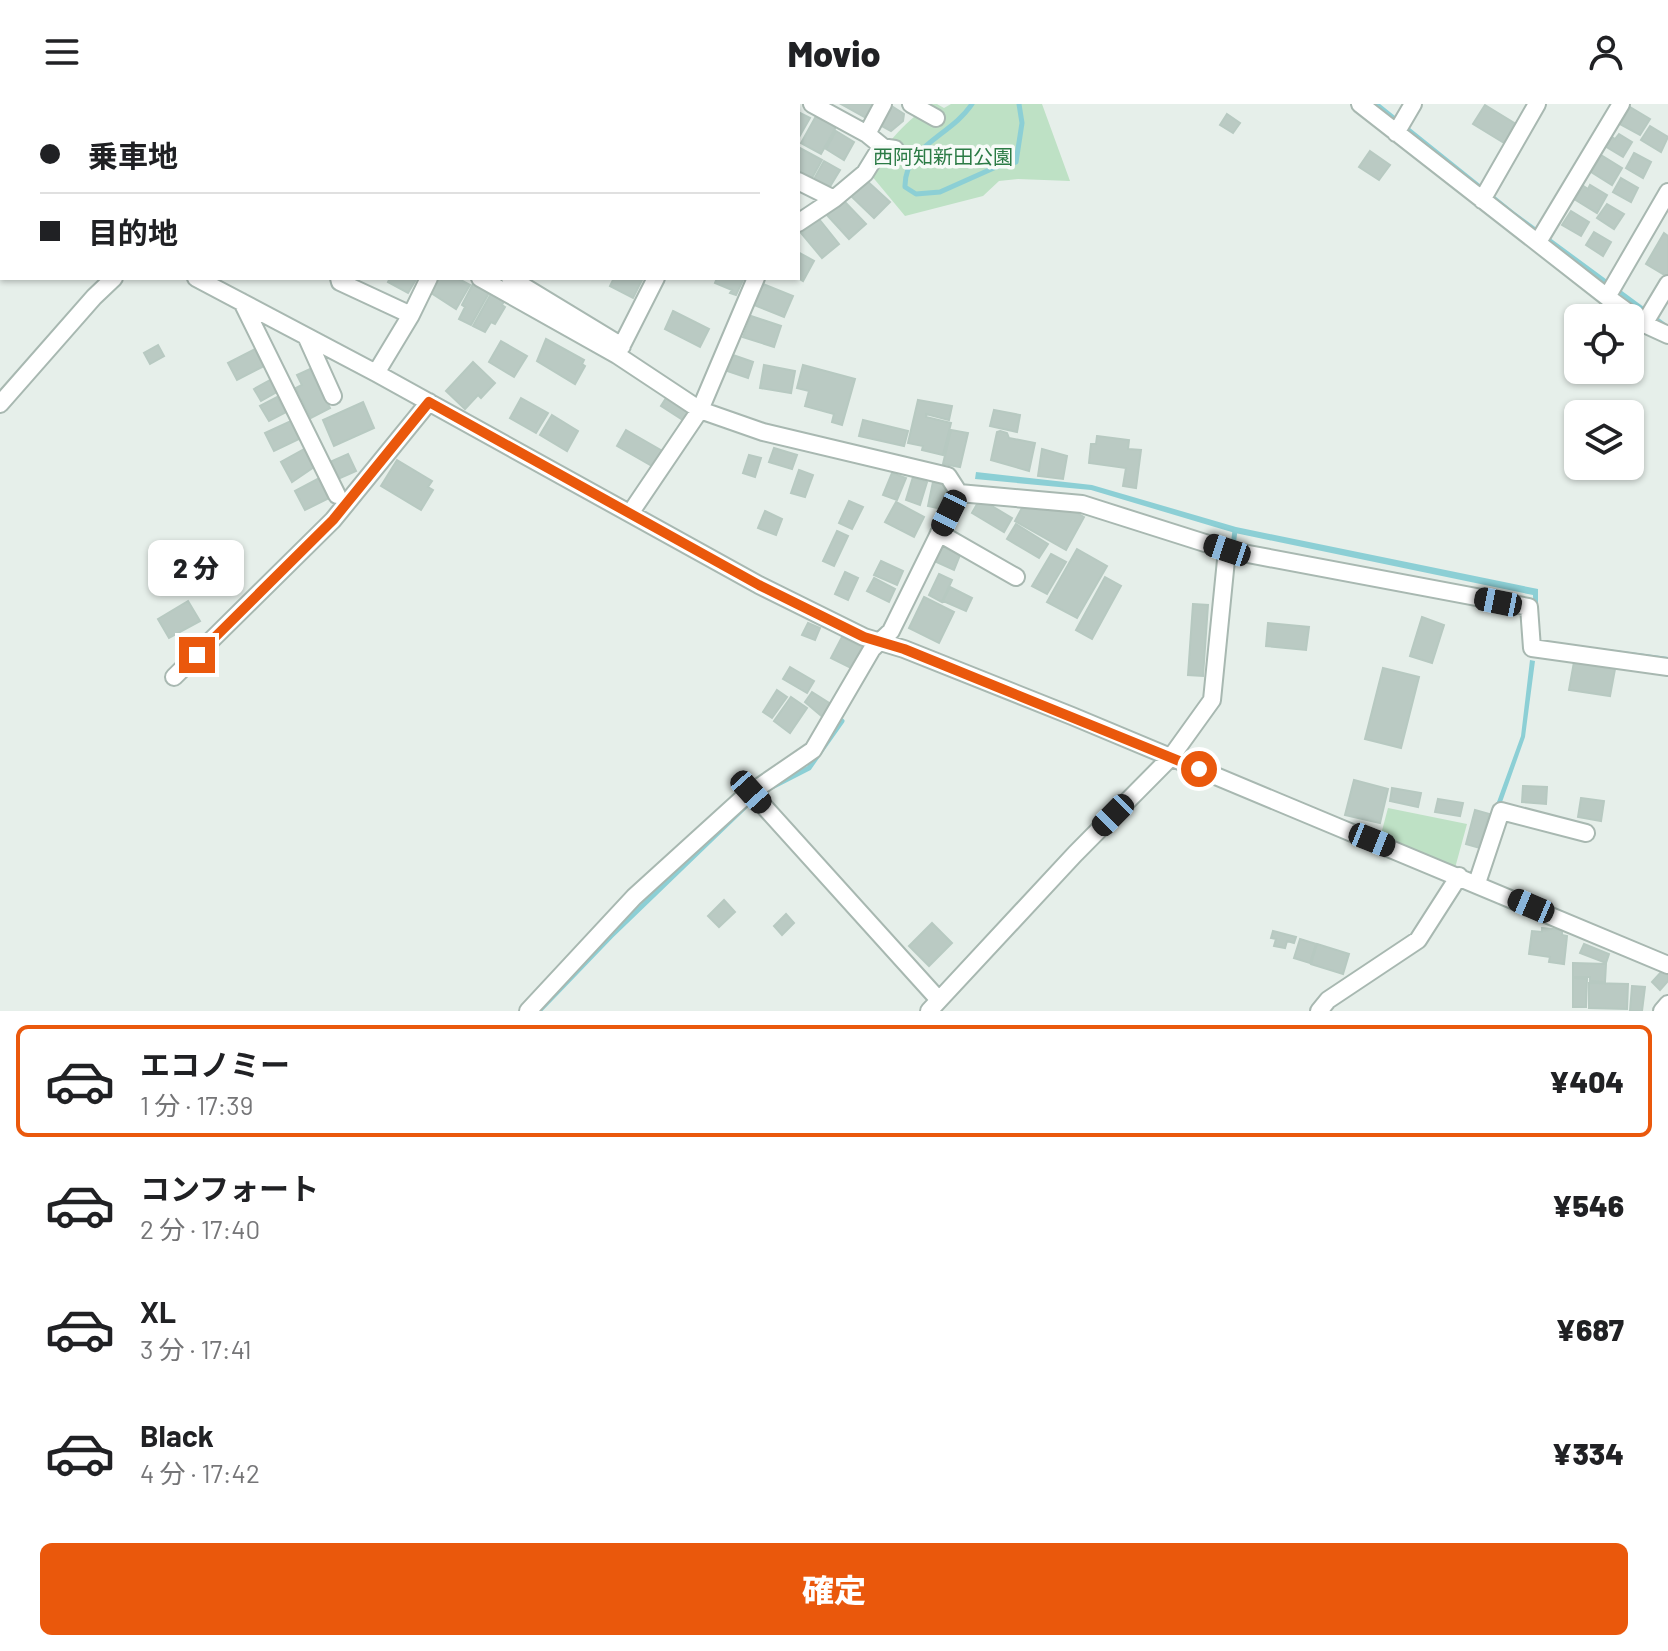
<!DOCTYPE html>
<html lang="ja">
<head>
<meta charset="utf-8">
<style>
	:root { --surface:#fff; --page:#f2f2f2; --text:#202124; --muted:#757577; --line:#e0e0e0; --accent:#ea580c }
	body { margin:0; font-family:Barlow,"Noto Sans JP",sans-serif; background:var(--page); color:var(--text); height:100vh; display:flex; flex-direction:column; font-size:30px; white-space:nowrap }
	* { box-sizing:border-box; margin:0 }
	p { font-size:26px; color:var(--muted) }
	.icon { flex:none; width:44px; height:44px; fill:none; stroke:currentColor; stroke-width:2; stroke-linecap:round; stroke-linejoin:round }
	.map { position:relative; height:907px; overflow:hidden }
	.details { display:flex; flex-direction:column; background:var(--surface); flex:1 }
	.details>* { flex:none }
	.top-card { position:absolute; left:0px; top:0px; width:800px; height:176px; box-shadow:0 2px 6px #0004; display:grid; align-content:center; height:176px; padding:0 40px; background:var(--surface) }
	.tools { position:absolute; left:1564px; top:200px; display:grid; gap:16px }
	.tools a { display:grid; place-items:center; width:80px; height:80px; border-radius:12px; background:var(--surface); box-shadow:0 2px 6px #0004; font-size:40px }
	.end { position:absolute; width:36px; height:36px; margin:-18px; border:10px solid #ea580c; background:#fff; box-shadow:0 0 0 4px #fff }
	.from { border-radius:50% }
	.bubble { position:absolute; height:56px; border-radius:12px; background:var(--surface); box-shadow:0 2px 6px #0004; font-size:26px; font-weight:800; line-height:56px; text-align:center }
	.car { position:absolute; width:24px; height:48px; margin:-24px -12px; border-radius:10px; box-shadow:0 0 6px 2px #0007; background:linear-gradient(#222 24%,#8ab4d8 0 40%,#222 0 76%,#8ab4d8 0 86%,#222 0) }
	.top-card b { display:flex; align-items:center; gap:28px; height:76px; font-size:30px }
	.top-card b+b { border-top:2px solid var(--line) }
	.top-card i { width:20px; height:20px; background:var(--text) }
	ul { padding:14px 0 0; list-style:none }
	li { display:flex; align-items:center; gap:24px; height:112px; margin:0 16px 12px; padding:0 24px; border:4px solid transparent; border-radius:12px }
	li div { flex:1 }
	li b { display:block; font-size:30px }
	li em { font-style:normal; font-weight:800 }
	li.on { border-color:var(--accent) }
	li>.icon { width:72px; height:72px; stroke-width:1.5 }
	.cta { display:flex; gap:16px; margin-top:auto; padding:16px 40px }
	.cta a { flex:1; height:92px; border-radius:12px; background:var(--accent); color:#fff; font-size:32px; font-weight:800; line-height:92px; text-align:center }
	header { display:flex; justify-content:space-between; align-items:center; height:104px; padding:0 40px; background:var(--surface); font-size:36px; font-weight:800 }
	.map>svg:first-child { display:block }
	.green { fill:#bee1c5 }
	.water { fill:#8ccfd5 }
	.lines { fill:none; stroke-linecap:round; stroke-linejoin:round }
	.stream { stroke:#8ccfd5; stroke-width:5 }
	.building { fill:#bacac3; stroke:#b7c9c1; stroke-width:2 }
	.minor-casing { stroke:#a8b8b1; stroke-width:20 }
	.minor { stroke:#fff; stroke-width:16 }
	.route { stroke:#ea580c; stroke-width:10 }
	.labels { text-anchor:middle; stroke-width:7; stroke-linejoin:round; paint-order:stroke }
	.park-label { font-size:20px; fill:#2b7b45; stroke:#f7fbf8 }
</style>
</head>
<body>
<header><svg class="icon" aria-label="menu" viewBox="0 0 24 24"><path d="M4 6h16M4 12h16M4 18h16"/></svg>Movio<svg class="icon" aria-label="person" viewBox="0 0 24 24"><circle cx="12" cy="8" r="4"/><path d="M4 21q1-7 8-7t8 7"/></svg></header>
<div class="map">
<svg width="1668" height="907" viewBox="0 0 1668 907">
	<rect width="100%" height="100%" fill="#e6efea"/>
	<path class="green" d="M929,0H937L944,4L951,0H1042L1070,77L1018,75L999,77L983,92L905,112L871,71C887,35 900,25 929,0Z
		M1388,704L1467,720L1455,764L1380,734Z"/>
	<path class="water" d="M976,368L1092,381L1236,423L1538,485V536L1668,553V561L1534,540L1533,491L1235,429L1091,386L975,375Z
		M1530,556L1535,557L1525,633L1478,766L1473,764L1521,632Z"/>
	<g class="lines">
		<path class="stream" d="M972,0C951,32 904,42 905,83L916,90L940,88L996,63L1016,58L1022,19L1019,0
			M1376,0L1512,109L1664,221
			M1233,443L1235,426
			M772,683L809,664L842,617
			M539,907L611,832L750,698"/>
	</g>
	<path class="building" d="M841,0H874L866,14Z
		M890,1L904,10L903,17L891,27L880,21Z
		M1485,1L1516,20L1504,39L1473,20Z
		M1630,3L1650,15L1640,31L1620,20Z
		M798,8L810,14L798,35Z
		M1227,10L1240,19L1233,29L1220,21Z
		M816,12L836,23L821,50L801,39Z
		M1650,22L1668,33L1661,48L1641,36Z
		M836,27L854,38L844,56L826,45Z
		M1619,30L1632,38L1623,53L1603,41L1609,31L1615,35Z
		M798,43L822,56L812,74L798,67Z
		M1370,47L1390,61L1379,76L1359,63Z
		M1634,49L1651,58L1643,74L1626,64Z
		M1601,51L1622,64L1612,81L1591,68Z
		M824,57L840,66L828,86L813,77Z
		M1621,74L1638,84L1631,98L1613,88Z
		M866,76L890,98L874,114L851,92Z
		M1582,81L1588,85L1590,81L1607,91L1597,109L1574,95Z
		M844,97L866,120L849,135L827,111Z
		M1607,100L1624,110L1614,125L1597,114Z
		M1571,107L1589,118L1581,132L1562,121Z
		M819,115L839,140L822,154L801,129Z
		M1594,128L1611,138L1603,152L1586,141Z
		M1664,129L1668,132V173L1646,160Z
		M798,148L814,157L803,177L798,174Z
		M390,174H417L408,189L388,178Z
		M436,174H457L470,181L456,205L428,187Z
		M614,174H643L633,194L610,182Z
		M717,174H744L736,191L730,189L732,186L715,179Z
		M473,180L489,189L471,221L459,215L465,203L462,201Z
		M763,180L793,192L784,213L754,201Z
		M492,188L505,195L502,201L505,203L495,220L491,218L485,228L473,222Z
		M673,207L709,225L700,243L665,225Z
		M751,212L781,222L774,243L743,233Z
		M546,235L584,256L582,260L585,262L575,280L537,257Z
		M501,237L527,252L514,273L489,258Z
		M158,241L164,252L150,260L144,249Z
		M255,245L264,262L237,276L228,259Z
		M730,250L753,258L748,274L724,266Z
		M473,258L495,279L481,294L478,291L465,305L446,287Z
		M764,261L795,267L791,289L760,284Z
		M803,261L855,275L842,321L832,318L834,310L805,302L809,287L797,284Z
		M310,265L330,304L311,314L302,296L299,298L295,290L298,288L296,284L302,281L297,271Z
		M270,276L277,288L261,297L254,285Z
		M668,291L690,305L683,316L661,302Z
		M277,293L286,308L269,317L260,302Z
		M521,294L548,309L536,329L510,314Z
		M918,296L952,302L949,316L926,310V313L951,319L943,351L922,346L923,342L908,339Z
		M363,298L374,324L334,342L323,316Z
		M994,306L1020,311L1017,328L990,322Z
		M552,311L578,327L567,347L540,331Z
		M293,316L301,334L274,347L265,329Z
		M863,316L908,327L904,342L859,332Z
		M626,326L666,349L657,365L617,342Z
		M951,326L968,329L960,363L943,360Z
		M1000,327L1007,329L1009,334L1035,339L1029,367L991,356L997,328Z
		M1097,332L1129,336L1128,345L1141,346L1136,384L1123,382L1126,364L1089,359L1091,340H1096Z
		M306,344L317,361L292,378L281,358Z
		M774,344L797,351L792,365L769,358Z
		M1042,345L1067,352L1063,375L1038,372Z
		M348,350L356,367L338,375L330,358Z
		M749,351L761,354L755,373L743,369Z
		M397,356L432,377L428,383L433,386L421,406L381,382Z
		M799,366L813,371L805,393L791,389Z
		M892,369L906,374L897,396L883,391Z
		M323,372L333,392L305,406L295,387Z
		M913,373L927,378L920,401L906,396Z
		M933,378L947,381L942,405L928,402Z
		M980,395L1012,414L1004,428L972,409Z
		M849,397L863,403L852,425L839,419Z
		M896,398L924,413L914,433L885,418Z
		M1023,402L1072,406L1084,413L1066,446L1015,417Z
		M765,407L782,415L776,431L758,424Z
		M1016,420L1048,440L1039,454L1007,435Z
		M837,427L848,432L834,462L823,457Z
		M939,441L960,451L954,466L932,456Z
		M1077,445L1107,462L1077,514L1047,498Z
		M1051,450L1066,458L1047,490L1032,482Z
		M881,457L903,467L897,481L874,471Z
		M845,468L858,474L848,496L835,490Z
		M939,470L952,476L942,498L929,491Z
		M1105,473L1121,482L1092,535L1076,526Z
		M874,474L895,485L889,498L867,487Z
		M950,483L972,494L966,507L943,497Z
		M924,493L954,508L939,539L909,524Z
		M188,497L200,517L169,534L158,515Z
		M1193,500L1208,501L1203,572L1188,571Z
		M1422,513L1444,521L1432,559L1410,552Z
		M808,519L820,524L815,536L802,531Z
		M1268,519L1309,523L1306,546L1266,542Z
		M842,533L864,544L853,565L831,554Z
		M1574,558L1615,565L1610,592L1569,586Z
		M790,563L814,577L807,589L783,575Z
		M1383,564L1419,573L1401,644L1365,635Z
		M777,586L787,593L772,614L763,608Z
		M812,588L834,602L825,615L805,598Z
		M791,593L807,604L790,629L774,617Z
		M1354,676L1388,685L1380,719L1345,711Z
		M1523,682L1547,683L1546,700L1522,698Z
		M1392,684L1421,689L1418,703L1390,697Z
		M1581,694L1604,697L1601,717L1578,713Z
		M1438,695L1463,699L1460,712L1435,708Z
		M1475,706L1489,710L1480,744L1466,740Z
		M724,796L735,808L719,823L708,812Z
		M786,810L794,819L782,831L774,822Z
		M932,819L952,839L929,862L909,842Z
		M1542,824L1562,826V831L1567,832L1564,860L1549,858L1550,853L1529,850L1532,827L1542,828Z
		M1273,827L1296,833L1294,839L1287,837L1285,844L1274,842L1276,835L1271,834Z
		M1300,835L1316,840L1310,859L1294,854Z
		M1317,840L1349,850L1343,870L1311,860Z
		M1584,840L1609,850L1606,859L1580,849Z
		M1573,859L1606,860L1605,878L1590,877V873H1573Z
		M1663,866L1668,871V877L1660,886L1652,878Z
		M1573,874L1587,875L1586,903H1573Z
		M1589,879L1628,880L1627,905L1589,904Z
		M1632,882L1645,883L1642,907H1630Z"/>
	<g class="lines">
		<g class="minor-casing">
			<path id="minor" d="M64,0L68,2
				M182,0L186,2
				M339,0L342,2
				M498,0L502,2
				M653,0L656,2
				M812,0L867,30L883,43
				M911,0L936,14
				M1360,0L1607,193L1644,220L1668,231
				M231,2L232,0
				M520,2L521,0
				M630,2L631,0
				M743,2L744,0
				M1396,29L1413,0
				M867,30L883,0
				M0,73L2,74
				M798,77L834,95
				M1482,96L1537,0
				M798,119L834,95L865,69L881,43L895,45
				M1538,138L1621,0
				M196,174L376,269L759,481L864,533L904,545L1072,612L1668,861
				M339,174L340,178L411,211
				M480,174L617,251L700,306L763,328L948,372L959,389L1082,400L1227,446L1212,596L1171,653L1075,750L929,907
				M510,174L622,242
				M1607,193L1668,88
				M242,198L337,391
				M1644,220L1668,180
				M306,232L333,292
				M617,251L656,174
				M376,269L411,211L429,174
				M0,300L94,193L114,174
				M631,408L700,306L756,174
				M939,429L1016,473
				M1227,446L1529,503L1532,544L1668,563
				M174,573L333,416L429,298
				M751,688L939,896
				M1477,779L1501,707L1586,729
				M528,907L634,793L743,694L813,646L872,545L891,527L959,389
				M1319,907L1328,896L1418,836L1459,772
				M1662,907L1668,900"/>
		</g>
		<use href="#minor" class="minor"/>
	</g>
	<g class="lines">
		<path class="route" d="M197,551L333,416L429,298L759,481L864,533L904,545L1199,665"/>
	</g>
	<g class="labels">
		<g class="park-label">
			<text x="943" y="60">西阿知新田公園</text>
		</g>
	</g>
</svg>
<div class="tools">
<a><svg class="icon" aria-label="locate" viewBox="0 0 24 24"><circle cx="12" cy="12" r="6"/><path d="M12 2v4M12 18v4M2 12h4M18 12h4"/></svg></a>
<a><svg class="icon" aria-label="layers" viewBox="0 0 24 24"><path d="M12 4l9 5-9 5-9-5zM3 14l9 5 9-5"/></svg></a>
</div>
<i class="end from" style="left:1199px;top:665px"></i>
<i class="end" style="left:197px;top:551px"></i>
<div class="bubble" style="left:148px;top:436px;width:96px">2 分</div>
<i class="car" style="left:949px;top:409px;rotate:206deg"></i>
<i class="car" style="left:1227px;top:446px;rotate:288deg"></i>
<i class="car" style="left:1498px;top:498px;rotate:281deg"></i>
<i class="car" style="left:751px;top:688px;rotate:138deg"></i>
<i class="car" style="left:1113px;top:711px;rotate:225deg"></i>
<i class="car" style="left:1372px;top:736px;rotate:112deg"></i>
<i class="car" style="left:1531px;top:802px;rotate:293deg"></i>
<div class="top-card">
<b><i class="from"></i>乗車地</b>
<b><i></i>目的地</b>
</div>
</div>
<section class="details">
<ul>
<li class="on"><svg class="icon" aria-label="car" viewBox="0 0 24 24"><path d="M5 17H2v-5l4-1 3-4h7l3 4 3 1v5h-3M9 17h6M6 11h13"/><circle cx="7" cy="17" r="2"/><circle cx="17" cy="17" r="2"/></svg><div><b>エコノミー</b><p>1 分 · 17:39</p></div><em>¥404</em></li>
<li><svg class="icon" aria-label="car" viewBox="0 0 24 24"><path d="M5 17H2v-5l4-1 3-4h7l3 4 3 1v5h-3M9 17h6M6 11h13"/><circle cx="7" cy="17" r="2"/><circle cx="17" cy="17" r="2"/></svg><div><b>コンフォート</b><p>2 分 · 17:40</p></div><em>¥546</em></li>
<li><svg class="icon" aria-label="car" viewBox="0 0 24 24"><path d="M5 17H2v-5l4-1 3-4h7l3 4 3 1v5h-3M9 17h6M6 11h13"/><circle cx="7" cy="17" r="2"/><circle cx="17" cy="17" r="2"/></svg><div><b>XL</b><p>3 分 · 17:41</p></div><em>¥687</em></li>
<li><svg class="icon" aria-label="car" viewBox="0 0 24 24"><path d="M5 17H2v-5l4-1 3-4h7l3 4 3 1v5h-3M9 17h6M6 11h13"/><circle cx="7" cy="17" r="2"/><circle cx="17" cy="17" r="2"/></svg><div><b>Black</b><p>4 分 · 17:42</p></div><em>¥334</em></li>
</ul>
<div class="cta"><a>確定</a></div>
</section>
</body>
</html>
